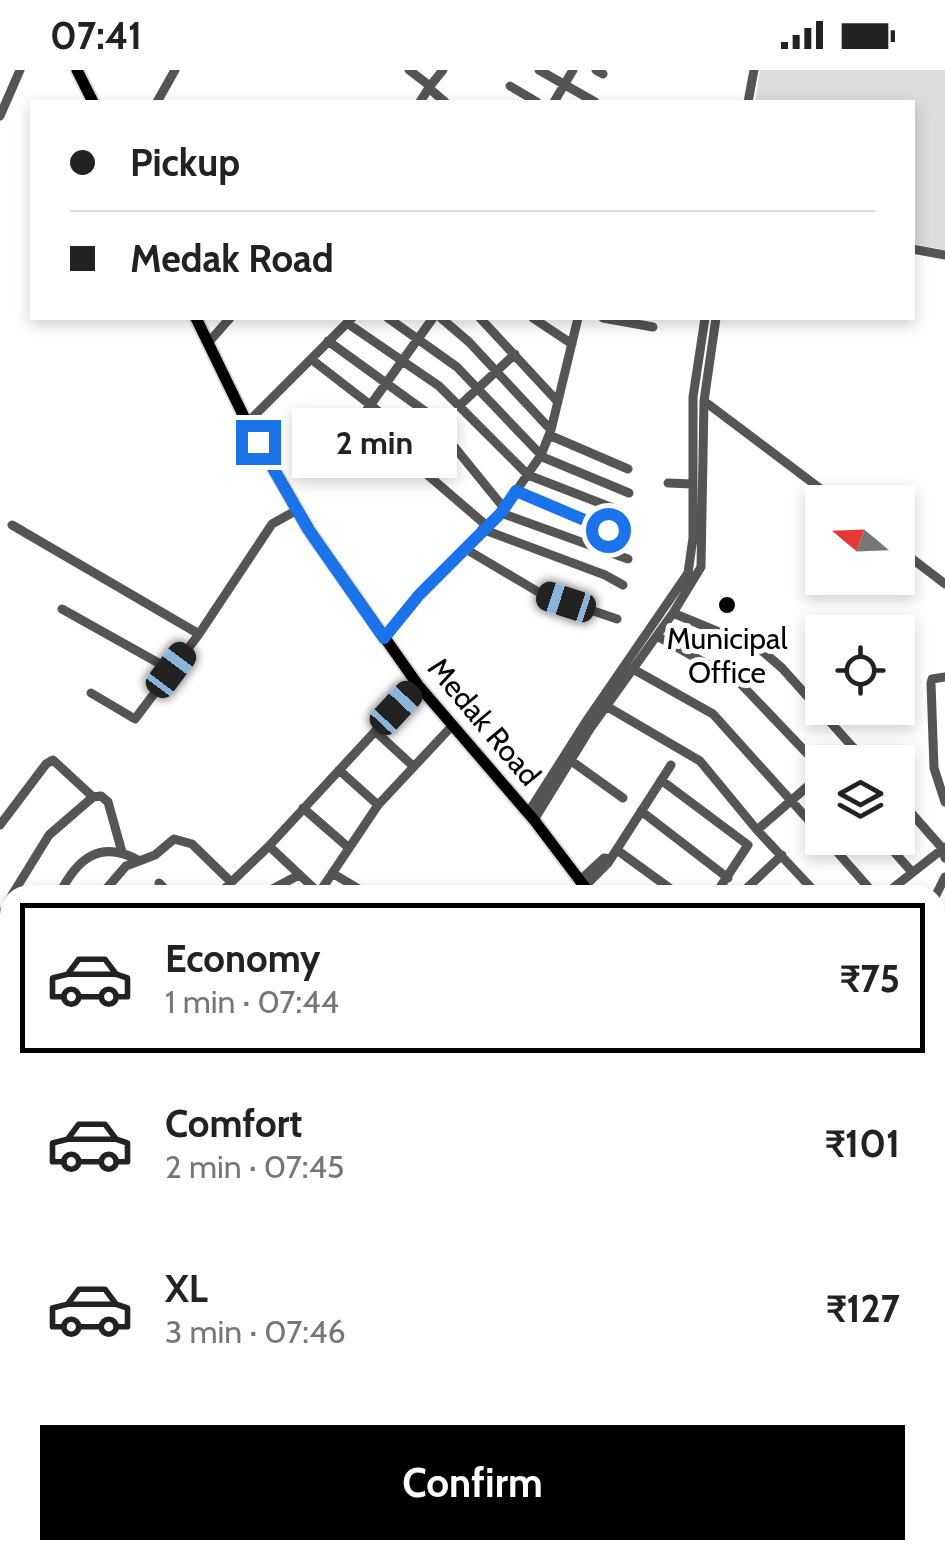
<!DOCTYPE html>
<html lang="en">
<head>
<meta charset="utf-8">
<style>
	:root { --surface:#fff; --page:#f2f2f2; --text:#222; --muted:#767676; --line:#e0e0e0; --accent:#000 }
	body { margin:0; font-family:Cabin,sans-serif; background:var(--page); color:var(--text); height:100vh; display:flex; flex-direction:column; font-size:38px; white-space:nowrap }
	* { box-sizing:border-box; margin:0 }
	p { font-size:32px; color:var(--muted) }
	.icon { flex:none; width:55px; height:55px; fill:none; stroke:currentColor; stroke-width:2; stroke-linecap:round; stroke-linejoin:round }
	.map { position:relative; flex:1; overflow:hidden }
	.sheet { position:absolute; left:0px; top:815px; width:945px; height:675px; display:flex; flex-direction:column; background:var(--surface); border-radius:30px 30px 0 0; box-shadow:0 5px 15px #0003 }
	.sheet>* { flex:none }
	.guide { position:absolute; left:30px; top:30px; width:885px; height:220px; border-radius:0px; box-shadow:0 5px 15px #0003; display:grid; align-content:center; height:220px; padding:0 40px; background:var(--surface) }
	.needle { width:65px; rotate:289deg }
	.buttons { position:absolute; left:805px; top:415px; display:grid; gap:20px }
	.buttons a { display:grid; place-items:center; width:110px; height:110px; border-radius:0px; background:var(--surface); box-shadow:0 5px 15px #0003; font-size:50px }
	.end { position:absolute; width:45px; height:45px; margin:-22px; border:12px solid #1a73e8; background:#fff; box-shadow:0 0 0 5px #fff }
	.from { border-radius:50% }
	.bubble { position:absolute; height:70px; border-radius:0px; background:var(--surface); box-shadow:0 5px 15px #0003; font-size:32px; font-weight:700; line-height:70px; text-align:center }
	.car { position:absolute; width:30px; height:60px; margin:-30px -15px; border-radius:12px; box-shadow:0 0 8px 2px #0007; background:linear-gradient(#222 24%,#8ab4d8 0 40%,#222 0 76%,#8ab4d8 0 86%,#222 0) }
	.guide b { display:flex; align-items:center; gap:35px; height:95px; font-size:38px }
	.guide b+b { border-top:2px solid var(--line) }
	.guide i { width:25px; height:25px; background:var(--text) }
	ul { padding:18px 0 0; list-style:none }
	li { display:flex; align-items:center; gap:30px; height:150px; margin:0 20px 15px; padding:0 20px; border:5px solid transparent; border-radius:0px }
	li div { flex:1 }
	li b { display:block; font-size:38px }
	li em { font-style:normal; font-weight:700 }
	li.selected { border-color:var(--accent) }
	li>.icon { width:90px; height:90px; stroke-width:1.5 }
	.cta { display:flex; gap:20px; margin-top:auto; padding:20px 40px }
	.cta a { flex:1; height:115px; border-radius:0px; background:var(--accent); color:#fff; font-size:40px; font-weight:700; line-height:115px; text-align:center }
	.status { display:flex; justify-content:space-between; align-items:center; height:70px; padding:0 50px; background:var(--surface); direction:ltr }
	.status svg { height:28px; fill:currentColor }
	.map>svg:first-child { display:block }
	.green { fill:#dcdcdc }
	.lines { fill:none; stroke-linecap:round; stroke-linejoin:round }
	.major-casing { stroke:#dbdbdb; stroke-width:15 }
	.minor { stroke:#555; stroke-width:9 }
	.major { stroke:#000; stroke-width:11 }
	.route { stroke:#1a73e8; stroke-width:12 }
	.poi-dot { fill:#000; stroke:#fff; stroke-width:4 }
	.labels { text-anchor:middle; stroke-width:10; stroke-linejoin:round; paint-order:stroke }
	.poi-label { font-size:30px; fill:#000; stroke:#fff }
	.street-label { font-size:30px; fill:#000; stroke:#fff }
</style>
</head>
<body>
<div class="status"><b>07:41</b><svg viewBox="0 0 49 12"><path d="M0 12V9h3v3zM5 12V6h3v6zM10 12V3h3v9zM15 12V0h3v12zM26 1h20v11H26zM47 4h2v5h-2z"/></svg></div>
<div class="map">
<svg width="945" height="1490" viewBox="0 0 945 1490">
	<rect width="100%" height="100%" fill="#fff"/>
	<path class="green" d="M760,0H945V180L913,174L912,32H755Z"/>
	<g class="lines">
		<g class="major-casing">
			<path id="major" d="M77,0L93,32
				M196,248L247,353L311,463L418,615L534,750L591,825
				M935,1176H945
				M935,1186H945
				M935,1325L945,1343
				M935,1344L945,1365
				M0,1417L10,1414
				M0,1428L10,1425"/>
		</g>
		<path class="minor" d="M409,0L430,16L420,32
			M539,0L595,32
			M596,0L603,4
			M430,16L443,0
			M510,16L537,32
			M430,19L445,32
			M157,32L175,0
			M554,32L573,0
			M748,32L754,0
			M0,46L20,0
			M912,179L945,185
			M388,248L457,297L541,385
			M441,248L469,272L551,360
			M480,248L558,332
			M533,248L572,274
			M603,248L653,257
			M347,253L439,316L528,405L618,440
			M328,271L426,342L504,438
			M208,273L230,248
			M311,289L413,368V374L403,385
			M704,331L838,432
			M460,335L515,284
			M247,353L352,248
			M351,362L433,248
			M549,365L628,399
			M370,383L383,370H387L487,456
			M540,386L629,423
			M668,413L693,414
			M516,421L607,460
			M501,443L628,489
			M12,455L199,564L272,454L297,440
			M482,459L605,505L623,515
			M464,478L540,523L617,549
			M898,478L945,514
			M62,539L171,600
			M673,543L760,579L782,598L866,692
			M657,566L739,612L822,699
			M383,568L429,514L501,443L541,385L551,360L578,248
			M633,599L713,644L822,765
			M945,607L932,609L931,613L934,698L945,732
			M91,623L135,649L199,564
			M606,636L700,691L757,760L818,825
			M375,661L413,696
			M570,690L623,728
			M837,692L854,678
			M339,700L378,735
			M661,710L748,775L715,825
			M898,728L942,778L945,788
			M303,738L349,778
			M641,741L728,808
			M528,743L587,650L688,503L693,468V327L705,248
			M534,750L590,659L673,543L701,497L704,331L716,248
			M0,755L46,694L53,690L93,727
			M757,760L822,704
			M825,768L875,825
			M882,768L911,801
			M269,776L320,824
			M617,780L679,825
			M332,803L369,825
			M579,811L604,788L610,789
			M159,813L171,825
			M584,817L608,793L671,695
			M225,818L245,825
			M747,818L782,785
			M319,823L378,735L451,657
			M12,825L49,765L93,727L101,726L108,732L122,782
			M59,825C76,790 99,769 138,790
			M101,825L126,796L155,785L174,769L192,774L231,812
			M218,825L269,776L418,615
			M261,825L299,805
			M884,825L945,777
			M935,827L945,807
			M0,849L10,829
			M0,927L10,932
			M935,930L945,909
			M0,952L10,957
			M0,977L10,982
			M0,1019L10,1023
			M0,1062L5,1064
			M935,1108H940
			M0,1250L10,1251
			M0,1293L10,1290
			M935,1305L945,1298
			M0,1328L10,1324
			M0,1365L10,1363
			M935,1438L945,1425
			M935,1465L945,1485
			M107,1480V1490
			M241,1480L245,1490
			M654,1480L673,1490
			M847,1480L853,1490
			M895,1480L900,1490
			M187,1490L218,1480
			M627,1490L633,1480
			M741,1490L744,1480"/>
		<use href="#major" class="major"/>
	</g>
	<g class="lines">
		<path class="route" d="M258,372L308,459L384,568L419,525L501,443L516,421L608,460"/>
	</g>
	<circle class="poi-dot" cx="727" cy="535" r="10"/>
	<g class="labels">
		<g class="poi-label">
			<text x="727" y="579">Municipal<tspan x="727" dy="34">Office</tspan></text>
		</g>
		<g class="street-label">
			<text transform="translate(484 652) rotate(50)" y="10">Medak Road</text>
		</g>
	</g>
</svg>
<div class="buttons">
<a><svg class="needle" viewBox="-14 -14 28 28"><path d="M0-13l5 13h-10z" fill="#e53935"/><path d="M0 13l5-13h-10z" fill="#767676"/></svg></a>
<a><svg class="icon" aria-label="locate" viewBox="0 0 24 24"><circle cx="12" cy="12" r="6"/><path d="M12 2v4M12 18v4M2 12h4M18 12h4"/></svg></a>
<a><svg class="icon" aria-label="layers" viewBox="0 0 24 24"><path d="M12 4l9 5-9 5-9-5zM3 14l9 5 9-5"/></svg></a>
</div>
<i class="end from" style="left:608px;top:460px"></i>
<i class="end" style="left:258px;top:372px"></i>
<div class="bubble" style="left:292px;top:338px;width:165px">2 min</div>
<i class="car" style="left:566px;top:532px;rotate:288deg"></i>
<i class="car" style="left:171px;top:600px;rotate:37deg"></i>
<i class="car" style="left:396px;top:638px;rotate:43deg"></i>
<div class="guide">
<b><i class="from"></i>Pickup</b>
<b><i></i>Medak Road</b>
</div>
<section class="sheet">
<ul>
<li class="selected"><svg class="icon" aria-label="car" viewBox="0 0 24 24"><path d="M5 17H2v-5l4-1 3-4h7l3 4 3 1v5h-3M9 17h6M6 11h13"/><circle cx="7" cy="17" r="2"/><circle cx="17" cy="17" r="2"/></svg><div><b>Economy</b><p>1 min · 07:44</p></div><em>₹75</em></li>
<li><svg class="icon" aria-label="car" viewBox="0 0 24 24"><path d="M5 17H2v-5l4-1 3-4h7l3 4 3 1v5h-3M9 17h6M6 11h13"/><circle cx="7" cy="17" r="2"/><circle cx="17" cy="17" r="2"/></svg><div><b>Comfort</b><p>2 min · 07:45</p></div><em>₹101</em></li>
<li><svg class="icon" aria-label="car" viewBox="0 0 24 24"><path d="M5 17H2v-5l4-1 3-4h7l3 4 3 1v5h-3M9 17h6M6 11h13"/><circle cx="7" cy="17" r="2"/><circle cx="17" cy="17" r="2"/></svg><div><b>XL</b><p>3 min · 07:46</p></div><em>₹127</em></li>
</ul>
<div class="cta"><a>Confirm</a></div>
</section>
</div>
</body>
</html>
